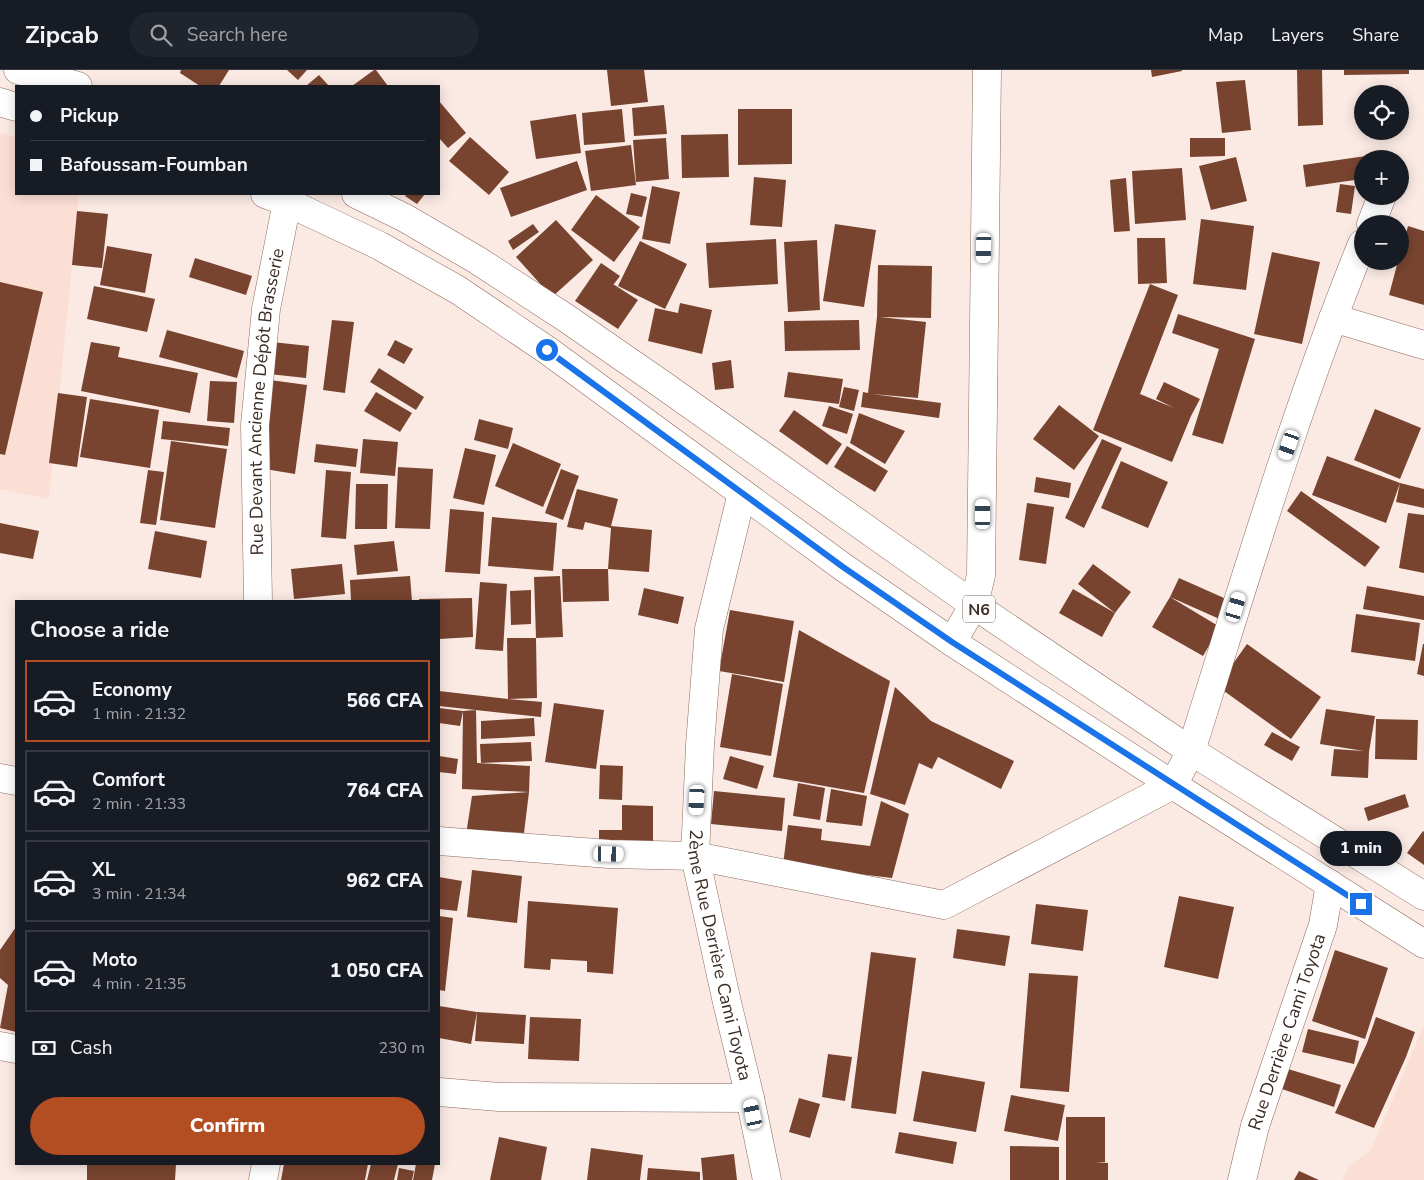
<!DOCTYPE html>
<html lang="en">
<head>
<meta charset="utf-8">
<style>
	:root { --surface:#171b24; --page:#20242c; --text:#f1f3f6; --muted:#9ea1a6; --line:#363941; --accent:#b34d22 }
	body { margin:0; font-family:"Nunito Sans",sans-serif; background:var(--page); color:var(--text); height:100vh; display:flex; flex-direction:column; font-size:19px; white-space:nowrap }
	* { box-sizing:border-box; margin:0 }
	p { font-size:16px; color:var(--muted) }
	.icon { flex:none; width:28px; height:28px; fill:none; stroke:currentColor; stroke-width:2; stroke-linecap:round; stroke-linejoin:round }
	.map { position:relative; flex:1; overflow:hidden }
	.drawer { position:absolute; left:15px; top:530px; width:425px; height:565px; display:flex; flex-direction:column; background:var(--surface); border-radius:0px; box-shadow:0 2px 12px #0003 }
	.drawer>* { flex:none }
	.hud { position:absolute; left:15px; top:15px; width:425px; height:110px; border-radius:0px; box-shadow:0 2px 12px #0003; display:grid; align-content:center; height:110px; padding:0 15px; background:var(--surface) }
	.buttons { position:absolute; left:1354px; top:15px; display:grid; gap:10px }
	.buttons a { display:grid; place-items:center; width:55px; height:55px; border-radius:50%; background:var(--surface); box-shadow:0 2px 12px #0003; font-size:25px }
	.end { position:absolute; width:22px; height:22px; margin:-11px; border:6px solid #1a73e8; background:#fff; box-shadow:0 0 0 2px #fff }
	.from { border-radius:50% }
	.bubble { position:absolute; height:35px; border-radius:18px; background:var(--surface); box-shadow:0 2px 12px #0003; font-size:16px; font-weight:800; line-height:35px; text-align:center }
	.car { position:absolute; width:15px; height:30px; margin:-15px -8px; border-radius:6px; box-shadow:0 0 4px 1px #0007; background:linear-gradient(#fff 24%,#345 0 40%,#fff 0 76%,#345 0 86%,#fff 0) }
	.hud b { display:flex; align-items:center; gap:18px; height:48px; font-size:19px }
	.hud b+b { border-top:1px solid var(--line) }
	.hud i { width:12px; height:12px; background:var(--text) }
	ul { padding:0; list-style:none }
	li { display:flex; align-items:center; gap:15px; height:82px; margin:0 10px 8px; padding:0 5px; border:2px solid var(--line); border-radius:0px }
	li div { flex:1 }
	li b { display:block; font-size:19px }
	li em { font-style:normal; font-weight:800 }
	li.on { border-color:var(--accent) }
	li>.icon { width:45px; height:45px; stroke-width:1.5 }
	h2 { padding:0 15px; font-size:22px; line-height:60px }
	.pay { display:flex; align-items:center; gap:12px; height:55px; padding:0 15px; font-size:19px }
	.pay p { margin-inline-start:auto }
	.button { display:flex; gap:10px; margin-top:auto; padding:10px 15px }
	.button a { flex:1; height:58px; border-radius:30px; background:var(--accent); color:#fff; font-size:20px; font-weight:800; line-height:58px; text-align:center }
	header { display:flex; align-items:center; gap:30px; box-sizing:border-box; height:70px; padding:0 25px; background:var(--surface); border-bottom:1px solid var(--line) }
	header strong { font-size:24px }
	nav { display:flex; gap:28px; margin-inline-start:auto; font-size:18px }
	.search { width:350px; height:45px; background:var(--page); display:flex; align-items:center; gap:12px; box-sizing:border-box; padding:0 18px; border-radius:28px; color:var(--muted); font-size:19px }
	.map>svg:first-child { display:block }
	.built { fill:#fcdfd4 }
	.building { fill:#784430 }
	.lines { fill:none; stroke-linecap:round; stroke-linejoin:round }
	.minor-casing { stroke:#8d6a5d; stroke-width:29 }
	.tertiary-casing { stroke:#8d6a5d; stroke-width:29 }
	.trunk-casing { stroke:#8d6a5d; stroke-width:29 }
	.minor { stroke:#fff; stroke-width:28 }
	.tertiary { stroke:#fff; stroke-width:28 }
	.trunk { stroke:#fff; stroke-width:28 }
	.route { stroke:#1a73e8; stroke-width:6 }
	.labels { text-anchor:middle; stroke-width:5; stroke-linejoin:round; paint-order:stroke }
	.shield { fill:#fbfbfb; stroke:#756a66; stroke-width:1 }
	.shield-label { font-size:16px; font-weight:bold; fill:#3b2c26 }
	.street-label { font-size:18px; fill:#3b2c26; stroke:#fbfbfb }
</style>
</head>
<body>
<header>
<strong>Zipcab</strong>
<div class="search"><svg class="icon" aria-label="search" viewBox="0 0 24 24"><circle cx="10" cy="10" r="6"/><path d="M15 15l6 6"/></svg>Search here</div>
<nav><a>Map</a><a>Layers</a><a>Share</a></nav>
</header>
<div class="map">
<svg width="1424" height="1110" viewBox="0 0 1424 1110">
	<rect width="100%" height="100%" fill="#fbeae4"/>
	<path class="built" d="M0,63L16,67V124H79L49,429L0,419Z
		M1424,955V1110H1343L1349,1096L1371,1080Z"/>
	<path class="building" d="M181,0H229L219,16H200L180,3Z
		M287,0H307L298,10Z
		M374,0H376L388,16H352Z
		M607,0H644L648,32L611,36Z
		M1151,0H1182V1L1152,7Z
		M1297,0H1322L1323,55L1298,56Z
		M1344,0H1409V4L1344,5Z
		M319,5L329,16H306Z
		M1245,10L1251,60L1222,63L1216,12Z
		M439,31L466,63L448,78L439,68Z
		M664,35L667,64L634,66L632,38Z
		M622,39L625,72L584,75L582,43Z
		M738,39H792V94L738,95Z
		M576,44L581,83L536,89L530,51Z
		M728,64L729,107L682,108L681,65Z
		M470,67L509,102L489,125L449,91Z
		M666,68L669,109L636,112L633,70Z
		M1190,68H1225V86L1190,87Z
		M631,75L636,115L591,121L585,81Z
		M1380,84L1381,89H1362V109L1306,117L1303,95Z
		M1236,87L1247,131L1211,140L1199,96Z
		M577,91L587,120L511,147L500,118Z
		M1182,98L1186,150L1135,154L1132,101Z
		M754,107L786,110L782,157L750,155Z
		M1126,108L1130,161L1114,162L1110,110Z
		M1340,114L1355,116L1351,144L1336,142Z
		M652,116L680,122L670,174L642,169Z
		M631,123L647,127L642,147L626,144Z
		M407,124H425L417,134L405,126Z
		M596,125L640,157L614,192L571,160Z
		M77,141L108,144L102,198L72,195Z
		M1201,149L1254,156L1246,220L1193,214Z
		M556,150L593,190L552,227L516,187Z
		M533,154L539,162L513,180L508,171Z
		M835,154L876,160L864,237L823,231Z
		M1408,156L1424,161V235L1389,225L1398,191H1400V185Z
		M1137,168H1165L1167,213L1138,214Z
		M776,169L778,214L709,218L706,173Z
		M817,170L820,240L788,242L784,172Z
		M640,171L687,194L665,239L618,216Z
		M107,176L152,184L145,223L100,215Z
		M1272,182L1320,192L1302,274L1254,264Z
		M195,188L252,206L246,225L189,207Z
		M601,193L620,206L614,214H613L638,230L618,259L575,231Z
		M878,195L932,196L931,248L880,247L926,252L918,328L872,324L941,333L939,348L861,337L863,322L868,323L877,247Z
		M0,212L43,222L5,385L0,384Z
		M1150,214L1178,225L1140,324L1174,338L1156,329L1164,312L1200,329L1191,346L1172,392L1093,360Z
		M94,216L155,229L147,262L87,249Z
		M680,233L712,240L702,284L648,271L655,238L678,243Z
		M1178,244L1255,269L1223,374L1192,365L1219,279L1172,263Z
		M332,250L354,252L345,323L323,320Z
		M859,250L860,280L785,281L784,251Z
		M167,260L244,281L237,308L159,287Z
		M395,270L413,279L404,294L387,285Z
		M91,272L120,277L118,287L198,303L190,343L81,321Z
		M272,272L309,276L306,308L269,304Z
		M731,290L734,318L715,320L712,293Z
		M379,298L424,327L416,340L370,312Z
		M788,302L843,309L839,334L784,327Z
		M270,310L307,315L295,404L265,399Z
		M210,311L237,312L234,353L207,351Z
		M844,317L859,320L854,341L839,337Z
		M376,322L412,343L400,362L364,341Z
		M58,323L87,327L77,397L49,393Z
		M90,329L159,340L150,398L80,387Z
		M1059,335L1099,366L1074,400L1033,369Z
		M829,336L853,344L847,364L822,356Z
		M1375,339L1421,358L1400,409L1354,390Z
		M794,340L842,374L827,395L779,361Z
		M859,343L905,361L885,394L850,373Z
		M479,349L513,358L508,379L474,370Z
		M163,351L230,358L228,376L161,369Z
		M363,369L398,372L395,406L360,403Z
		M1102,369L1122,378L1084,458L1065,448Z
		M171,371L227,379L215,458L160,450Z
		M513,373L561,394L543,437L495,416Z
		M316,374L358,379L356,397L314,392Z
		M847,376L888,401L875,422L834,397Z
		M465,378L496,385L484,435L453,428Z
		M1327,386L1400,413L1424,419V438L1396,432L1400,413L1386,453L1312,425Z
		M1121,391L1168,412L1148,458L1101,438Z
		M398,397L433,399L430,459L395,458Z
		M561,399L579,406L563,450L545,443Z
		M148,400L164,402L156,455L140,453Z
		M326,400L351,402L346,469L321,467Z
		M1036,407L1071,413L1069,428L1034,422Z
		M356,414H388L387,459H355Z
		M577,419L618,429L611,456L652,460L649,502L608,499L611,458L585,452L583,460L567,457Z
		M1301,421L1380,477L1365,497L1287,441Z
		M1027,433L1054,437L1046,494L1019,490Z
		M450,439L484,442L480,504L445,502Z
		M1408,443L1424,445V503L1399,498Z
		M492,447L557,453L553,501L488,496Z
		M0,453L39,461L33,489L0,483Z
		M155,461L207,471L201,508L148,499Z
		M394,471L398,501L357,505L354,475Z
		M342,494L345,524L294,529L291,499Z
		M1093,494L1131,522L1115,543L1078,514Z
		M562,499H608L609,531L563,532Z
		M410,506L412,531H351L350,510Z
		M560,506L563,567L536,568L534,507Z
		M1179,508L1233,532L1224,551L1170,527Z
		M480,512L507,514L503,581L475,579Z
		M1367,516L1424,526V550L1363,539Z
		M644,518L684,527L678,554L638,545Z
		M1073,519L1115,543L1102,567L1059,543Z
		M531,520V554L511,555L510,521Z
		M1170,527L1220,557L1203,586L1152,557Z
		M472,528L473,567L439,569V531H419V529Z
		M730,540L794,551L784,612L719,601Z
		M1356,544L1420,553L1415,591L1351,582Z
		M799,560L890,611L864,723L773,707Z
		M507,568H536L537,628L508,629L542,632L541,647L439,636V621L508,629Z
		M1247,574L1321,627L1291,669L1217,616Z
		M1423,574H1424V606L1417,604Z
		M732,604L783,614L771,686L720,677Z
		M895,617L931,651L1014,691L1001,719L938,687L932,699L919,693L905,735L870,724Z
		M554,633L604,640L596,699L545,692Z
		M439,638L463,641L460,656L439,653Z
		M1326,639L1375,646L1369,682L1368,708L1331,706L1334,679L1364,681L1320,674Z
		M476,640L477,693L530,696L529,722L524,763L489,762L465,771L472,726L529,722L462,719L463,641Z
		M534,648L535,666L481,669V651Z
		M1376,649L1418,650L1417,690L1375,689Z
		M1272,662L1300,677L1292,691L1264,675Z
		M531,672L532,691L481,693L480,674Z
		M439,686L458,689L456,704L439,702Z
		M730,686L764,696L757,719L723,709Z
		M600,695L623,696L622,730L599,729Z
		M798,713L825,718L820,750L793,746Z
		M831,719L867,726L862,756L826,752Z
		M714,721L785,728L782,761L711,754Z
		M1405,724L1409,737L1368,751L1364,738Z
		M881,731L909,744L892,808L783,795L788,755L822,759L821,770L870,776Z
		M622,735L653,736V777H599V760H622Z
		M1423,761L1424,762V795L1407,783Z
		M472,800L522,806L517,853L467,847Z
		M439,807L462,811L457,841L439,839Z
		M1179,826L1234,837L1218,909L1164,897Z
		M528,831L618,838L613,904L587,902V891L551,889L550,900L524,898Z
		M1036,834L1088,840L1083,881L1031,874Z
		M439,846L453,848L445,921L439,920Z
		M16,857V962L0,958L8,915L0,908V880Z
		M957,859L1010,866L1005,896L953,888Z
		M1335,880L1388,898L1365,969L1312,951Z
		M871,882L916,888L896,1044L851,1038Z
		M1029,903L1078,906L1069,1022L1020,1018Z
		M439,936L477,942L471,974L439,968Z
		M477,942L526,945L524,974L475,971Z
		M530,947L581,949L579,991L528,989Z
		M1376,947L1415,962L1406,987L1374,1058L1335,1043L1367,973Z
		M1308,959L1359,971L1354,994L1302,982Z
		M828,984L852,987L845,1031L822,1027Z
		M1288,999L1341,1015L1334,1037L1282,1019Z
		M922,1001L985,1012L976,1062L913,1051Z
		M1011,1025L1065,1035L1058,1071L1004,1061Z
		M799,1028L820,1034L810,1068L789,1062Z
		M1066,1047H1105V1092H1096L1108,1093V1110H1066Z
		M899,1062L957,1072L953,1094L895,1083Z
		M499,1067L547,1077L541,1110H490Z
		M1010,1076L1059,1077V1110H1010Z
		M591,1078L643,1085L640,1110H587Z
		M734,1084L737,1110H703L701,1088Z
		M87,1094H176L175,1110H87Z
		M284,1094H368L365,1110H281Z
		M371,1094H398L394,1110H367Z
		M416,1094H435L432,1110H413Z
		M399,1098L414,1101L412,1110H397Z
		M648,1098L700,1102V1110H647Z
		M1299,1101L1319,1110H1294Z"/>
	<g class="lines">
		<g class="minor-casing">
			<g id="minor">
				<path d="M1371,154L1382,126"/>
				<path d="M1333,248L1424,275"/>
				<path id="s1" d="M742,423L709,559L700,675L695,786L726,928L750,1028L767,1110"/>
				<path id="s2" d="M258,531L255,355L266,239L287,132"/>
				<path d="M0,708L16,711"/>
				<path d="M439,771L609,784L695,786L944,835L1173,715L1191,681C1245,511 1295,339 1362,174"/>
				<path d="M0,976L16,979"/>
				<path d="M439,1022L499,1027L750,1028"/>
				<path d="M263,1110L266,1094"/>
				<path id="s3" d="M1242,1110L1255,1056L1323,855L1330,814"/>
			</g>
		</g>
		<g class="tertiary-casing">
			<path id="tertiary" d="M952,572L974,535L981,505L987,0"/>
		</g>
		<g class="trunk-casing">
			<path id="trunk" d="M18,0L78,16
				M0,32L16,37
				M265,124L287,132L380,176L458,220L547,280L843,497L952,572L1173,715L1424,874
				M356,124L405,148L477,190L566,248L660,313L974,535L1191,681L1424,826"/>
		</g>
		<use href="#minor" class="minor"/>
		<use href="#tertiary" class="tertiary"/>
		<use href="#trunk" class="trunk"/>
	</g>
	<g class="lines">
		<path class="route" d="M547,280L843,497L952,572L1361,834"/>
	</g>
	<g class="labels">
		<rect class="shield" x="963" y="525.5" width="32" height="27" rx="4"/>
		<g class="shield-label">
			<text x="979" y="545">N6</text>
		</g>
		<g class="street-label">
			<text dy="6" stroke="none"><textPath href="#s2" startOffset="200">Rue Devant Ancienne Dépôt Brasserie</textPath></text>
			<text dy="6" stroke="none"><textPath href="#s1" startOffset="469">2ème Rue Derrière Cami Toyota</textPath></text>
			<text dy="6" stroke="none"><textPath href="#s3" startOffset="155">Rue Derrière Cami Toyota</textPath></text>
		</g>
	</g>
</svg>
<div class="buttons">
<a><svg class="icon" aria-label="locate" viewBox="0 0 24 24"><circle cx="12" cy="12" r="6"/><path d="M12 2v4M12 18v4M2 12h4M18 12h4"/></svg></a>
<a>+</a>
<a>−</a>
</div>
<i class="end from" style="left:547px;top:280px"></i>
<i class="end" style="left:1361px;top:834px"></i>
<div class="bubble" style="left:1320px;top:761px;width:82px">1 min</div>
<i class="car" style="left:984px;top:178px;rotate:181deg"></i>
<i class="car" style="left:1289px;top:375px;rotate:199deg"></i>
<i class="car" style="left:983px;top:444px;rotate:0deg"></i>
<i class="car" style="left:1236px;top:537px;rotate:17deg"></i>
<i class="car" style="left:697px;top:730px;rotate:183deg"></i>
<i class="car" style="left:609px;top:784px;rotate:91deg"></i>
<i class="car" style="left:753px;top:1044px;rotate:348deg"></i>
<div class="hud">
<b><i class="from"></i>Pickup</b>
<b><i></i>Bafoussam-Foumban</b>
</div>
<section class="drawer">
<h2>Choose a ride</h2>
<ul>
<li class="on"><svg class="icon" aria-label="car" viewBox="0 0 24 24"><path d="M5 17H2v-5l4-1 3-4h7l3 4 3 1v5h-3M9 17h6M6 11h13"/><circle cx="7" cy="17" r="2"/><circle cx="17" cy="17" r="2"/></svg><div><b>Economy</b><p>1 min · 21:32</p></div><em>566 CFA</em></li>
<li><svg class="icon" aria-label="car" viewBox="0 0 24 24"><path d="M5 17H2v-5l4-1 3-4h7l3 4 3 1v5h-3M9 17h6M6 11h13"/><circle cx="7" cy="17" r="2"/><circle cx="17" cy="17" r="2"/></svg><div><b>Comfort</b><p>2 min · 21:33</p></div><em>764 CFA</em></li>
<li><svg class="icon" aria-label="car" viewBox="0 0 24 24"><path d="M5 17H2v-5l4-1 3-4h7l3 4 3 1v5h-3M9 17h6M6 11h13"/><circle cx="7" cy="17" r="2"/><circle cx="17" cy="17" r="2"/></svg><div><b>XL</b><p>3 min · 21:34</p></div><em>962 CFA</em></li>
<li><svg class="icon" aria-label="car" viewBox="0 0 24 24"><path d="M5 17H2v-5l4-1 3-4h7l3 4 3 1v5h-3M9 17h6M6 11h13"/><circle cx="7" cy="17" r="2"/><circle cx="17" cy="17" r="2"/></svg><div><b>Moto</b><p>4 min · 21:35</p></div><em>1 050 CFA</em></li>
</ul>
<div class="pay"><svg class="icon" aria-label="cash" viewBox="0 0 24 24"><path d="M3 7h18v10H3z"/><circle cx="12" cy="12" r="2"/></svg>Cash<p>230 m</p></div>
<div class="button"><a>Confirm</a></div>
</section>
</div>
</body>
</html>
